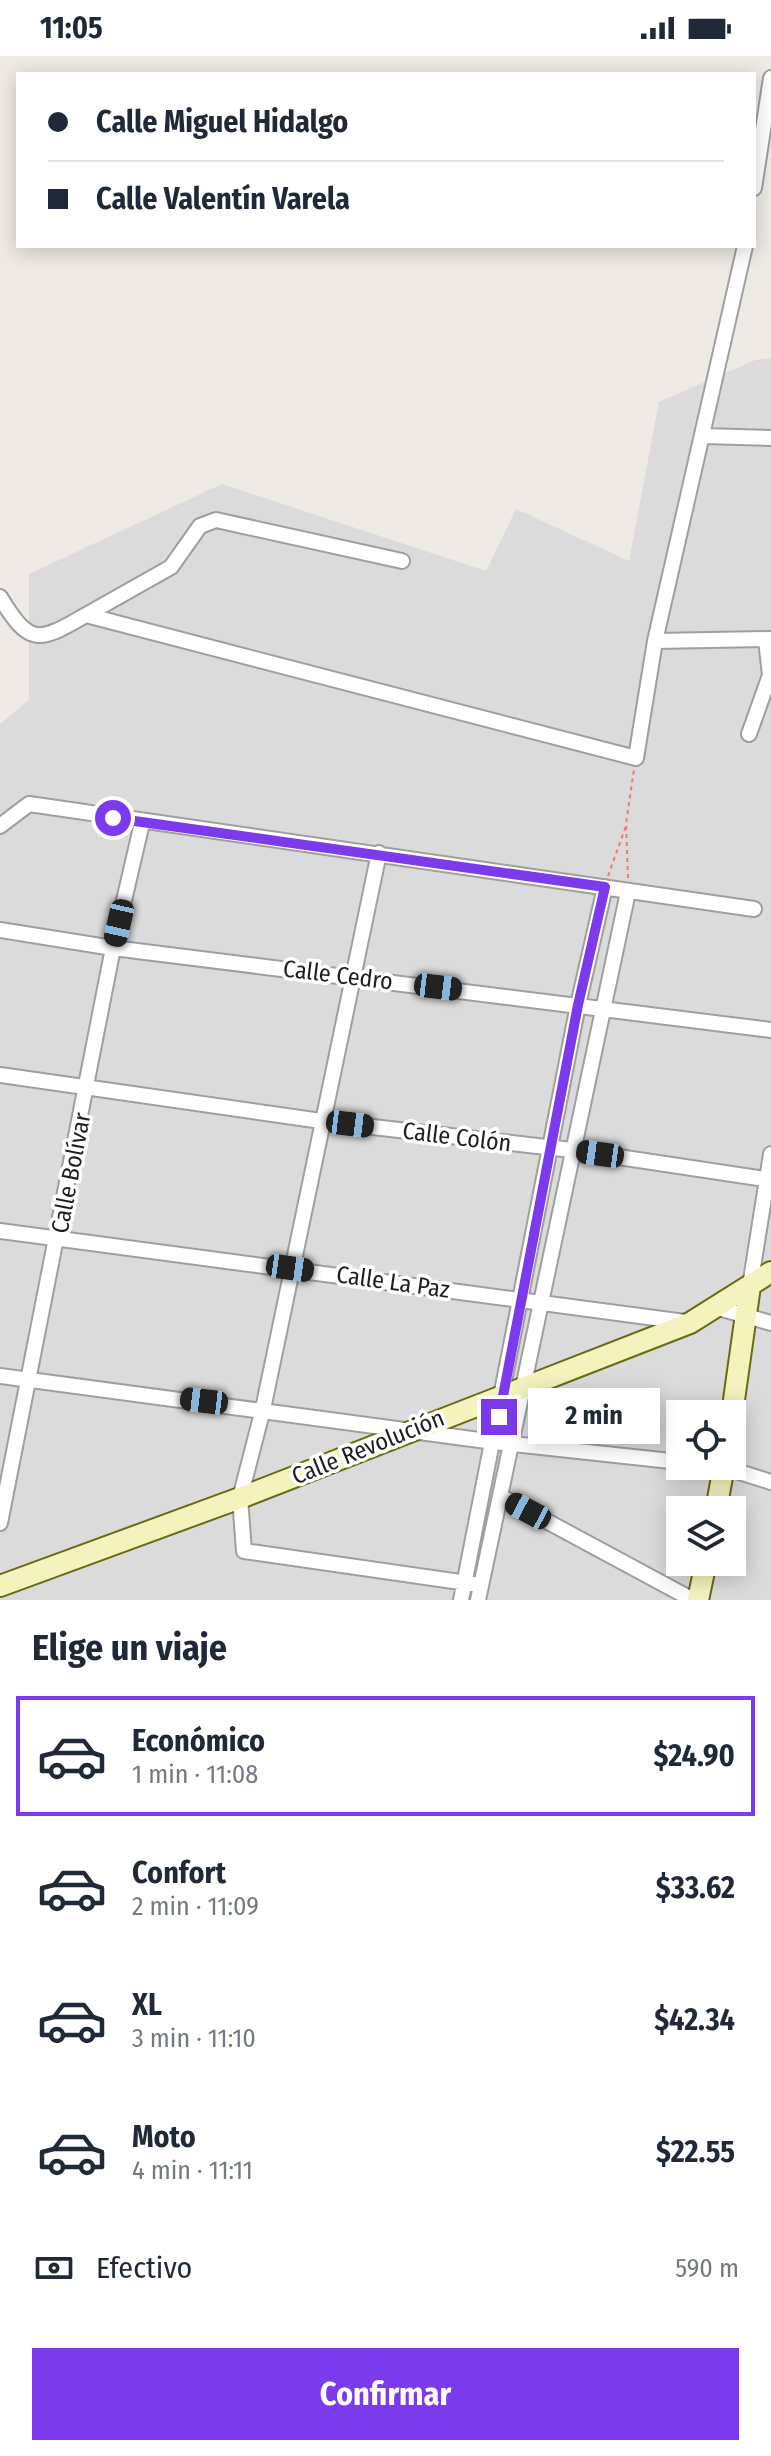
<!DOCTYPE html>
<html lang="es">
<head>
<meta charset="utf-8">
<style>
	:root { --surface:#fff; --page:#f6f6f7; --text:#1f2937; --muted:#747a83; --line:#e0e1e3; --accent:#7c3aed }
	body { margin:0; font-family:"Fira Sans Condensed",sans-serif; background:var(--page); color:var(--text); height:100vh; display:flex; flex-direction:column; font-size:30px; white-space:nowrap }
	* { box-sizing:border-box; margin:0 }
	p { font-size:26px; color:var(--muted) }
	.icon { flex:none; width:44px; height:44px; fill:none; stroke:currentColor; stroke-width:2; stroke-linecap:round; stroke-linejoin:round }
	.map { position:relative; height:1544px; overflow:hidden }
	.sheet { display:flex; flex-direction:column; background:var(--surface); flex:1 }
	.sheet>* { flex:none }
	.banner { position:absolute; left:16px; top:16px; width:740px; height:176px; border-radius:0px; box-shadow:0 4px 20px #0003; display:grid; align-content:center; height:176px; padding:0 32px; background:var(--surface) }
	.fabs { position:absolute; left:666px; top:1344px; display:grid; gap:16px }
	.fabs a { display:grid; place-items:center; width:80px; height:80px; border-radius:0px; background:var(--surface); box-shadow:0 4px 20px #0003; font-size:40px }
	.end { position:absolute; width:36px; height:36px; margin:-18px; border:10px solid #7c3aed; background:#fff; box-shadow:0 0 0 4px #fff }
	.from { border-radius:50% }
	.bubble { position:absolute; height:56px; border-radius:0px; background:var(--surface); box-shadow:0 4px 20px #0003; font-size:26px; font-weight:700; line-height:56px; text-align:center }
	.car { position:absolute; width:24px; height:48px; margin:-24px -12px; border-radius:10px; box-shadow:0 0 6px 2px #0007; background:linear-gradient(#222 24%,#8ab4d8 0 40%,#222 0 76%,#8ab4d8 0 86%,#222 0) }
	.banner b { display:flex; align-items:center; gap:28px; height:76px; font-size:30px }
	.banner b+b { border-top:2px solid var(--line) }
	.banner i { width:20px; height:20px; background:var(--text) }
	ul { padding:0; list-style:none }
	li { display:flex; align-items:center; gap:24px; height:120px; margin:0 16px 12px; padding:0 16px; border:4px solid transparent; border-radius:0px }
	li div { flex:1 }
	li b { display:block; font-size:30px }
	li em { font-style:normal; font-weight:700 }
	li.active { border-color:var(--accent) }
	li>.icon { width:72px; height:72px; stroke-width:1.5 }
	h2 { padding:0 32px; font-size:36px; line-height:96px }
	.pay { display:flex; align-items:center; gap:20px; height:88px; padding:0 32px; font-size:30px }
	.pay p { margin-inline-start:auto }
	.action { display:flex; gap:16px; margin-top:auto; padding:16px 32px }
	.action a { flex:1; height:92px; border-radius:0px; background:var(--accent); color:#fff; font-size:32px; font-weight:700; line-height:92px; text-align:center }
	.status { display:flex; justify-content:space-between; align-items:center; height:56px; padding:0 40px; background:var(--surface); direction:ltr }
	.status svg { height:22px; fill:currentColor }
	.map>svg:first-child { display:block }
	.residential { fill:#dcdbdb; fill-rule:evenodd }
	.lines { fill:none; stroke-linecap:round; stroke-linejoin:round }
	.street-casing { stroke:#9f9f9f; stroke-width:18 }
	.secondary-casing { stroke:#686b0f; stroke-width:24 }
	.path { stroke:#ed7a77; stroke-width:2; stroke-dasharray:4 4; stroke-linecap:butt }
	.street { stroke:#fff; stroke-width:14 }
	.secondary { stroke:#f4f2bd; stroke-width:20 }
	.route { stroke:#7c3aed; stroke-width:10 }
	.labels { text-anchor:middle; stroke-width:7; stroke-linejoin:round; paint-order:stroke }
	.street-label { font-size:24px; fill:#1e1e1e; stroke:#fff }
</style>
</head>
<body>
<div class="status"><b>11:05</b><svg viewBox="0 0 49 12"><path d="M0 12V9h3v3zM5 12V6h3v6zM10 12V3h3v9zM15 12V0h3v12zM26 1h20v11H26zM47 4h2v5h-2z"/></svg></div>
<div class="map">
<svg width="771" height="1544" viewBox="0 0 771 1544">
	<rect width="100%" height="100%" fill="#eeeae5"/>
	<path class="residential" d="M771,302V1544H0V668L29,644V518L222,428L486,515L516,453L629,505L659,346L755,304ZM680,1358H732V1410H680ZM680,1454H732V1506H680Z"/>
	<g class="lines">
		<g class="street-casing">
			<path id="street" d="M754,132L771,22
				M704,380L771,382
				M0,541C30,591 39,586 86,559L636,702L655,585L745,190
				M86,559L171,511L200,470L216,464L402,505
				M655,585L771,583
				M749,678L770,619L766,584
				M0,770L29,748L754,853
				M379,797L263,1353L240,1442L244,1495L481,1529
				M0,874L113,892L771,974
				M0,1019L321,1065L572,1094L771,1124
				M0,1175L685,1266
				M750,1230L771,1098
				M715,1251L771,1267
				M0,1320L494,1386L680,1406
				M720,1410L771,1426
				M500,1440L693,1544
				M0,1467L113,892L142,767
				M461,1544L578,949L605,831
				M478,1544L628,836"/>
		</g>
		<g class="secondary-casing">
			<path id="secondary" d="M732,1358L750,1230
				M716,1454L724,1410
				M0,1530L240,1442L690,1267L771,1216
				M698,1544L706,1506"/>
		</g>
		<path class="path" d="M608,820L626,770
			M628,822L626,768L634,713"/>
		<use href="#street" class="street"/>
		<use href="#secondary" class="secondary"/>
	</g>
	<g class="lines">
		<path class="route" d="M113,762L605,831L578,949L499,1361"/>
	</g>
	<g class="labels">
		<g class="street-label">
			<text transform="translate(338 919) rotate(7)" y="8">Calle Cedro</text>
			<text transform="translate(457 1081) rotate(7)" y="8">Calle Colón</text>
			<text transform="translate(71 1117) rotate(-79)" y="8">Calle Bolívar</text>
			<text transform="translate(393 1226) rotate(8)" y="8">Calle La Paz</text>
			<text transform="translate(368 1391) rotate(-22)" y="8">Calle Revolución</text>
		</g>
	</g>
</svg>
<div class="fabs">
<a><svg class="icon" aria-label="locate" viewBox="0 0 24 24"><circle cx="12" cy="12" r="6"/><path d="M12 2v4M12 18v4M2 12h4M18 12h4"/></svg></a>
<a><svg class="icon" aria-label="layers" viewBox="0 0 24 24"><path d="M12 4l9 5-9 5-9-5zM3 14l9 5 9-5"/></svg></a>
</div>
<i class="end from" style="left:113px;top:762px"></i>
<i class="end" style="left:499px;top:1361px"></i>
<div class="bubble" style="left:528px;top:1332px;width:132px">2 min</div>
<i class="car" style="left:119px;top:867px;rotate:193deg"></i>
<i class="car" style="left:438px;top:931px;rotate:97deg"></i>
<i class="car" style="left:350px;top:1068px;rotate:97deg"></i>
<i class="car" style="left:600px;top:1098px;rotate:278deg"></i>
<i class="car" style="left:290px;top:1212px;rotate:98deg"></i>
<i class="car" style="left:204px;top:1345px;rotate:277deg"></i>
<i class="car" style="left:528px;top:1455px;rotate:298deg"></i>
<div class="banner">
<b><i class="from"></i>Calle Miguel Hidalgo</b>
<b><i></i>Calle Valentín Varela</b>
</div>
</div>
<section class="sheet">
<h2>Elige un viaje</h2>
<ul>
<li class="active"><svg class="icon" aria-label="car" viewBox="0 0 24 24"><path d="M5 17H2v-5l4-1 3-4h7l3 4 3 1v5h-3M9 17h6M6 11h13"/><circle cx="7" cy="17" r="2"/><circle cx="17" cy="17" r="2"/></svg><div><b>Económico</b><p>1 min · 11:08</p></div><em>$24.90</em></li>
<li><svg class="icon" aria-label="car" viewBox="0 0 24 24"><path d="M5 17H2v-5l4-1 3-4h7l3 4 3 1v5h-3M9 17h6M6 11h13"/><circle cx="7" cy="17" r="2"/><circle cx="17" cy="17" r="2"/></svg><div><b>Confort</b><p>2 min · 11:09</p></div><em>$33.62</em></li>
<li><svg class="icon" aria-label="car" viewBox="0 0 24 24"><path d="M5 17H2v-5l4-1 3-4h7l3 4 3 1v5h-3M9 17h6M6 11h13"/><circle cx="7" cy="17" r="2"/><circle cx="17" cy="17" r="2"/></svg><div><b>XL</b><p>3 min · 11:10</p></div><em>$42.34</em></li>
<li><svg class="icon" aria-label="car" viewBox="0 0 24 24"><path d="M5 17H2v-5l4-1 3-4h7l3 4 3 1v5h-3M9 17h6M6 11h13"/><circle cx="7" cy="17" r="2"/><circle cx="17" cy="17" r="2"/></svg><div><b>Moto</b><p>4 min · 11:11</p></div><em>$22.55</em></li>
</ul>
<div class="pay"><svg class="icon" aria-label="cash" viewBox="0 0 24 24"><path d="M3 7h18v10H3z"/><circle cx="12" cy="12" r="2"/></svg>Efectivo<p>590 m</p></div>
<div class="action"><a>Confirmar</a></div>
</section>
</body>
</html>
